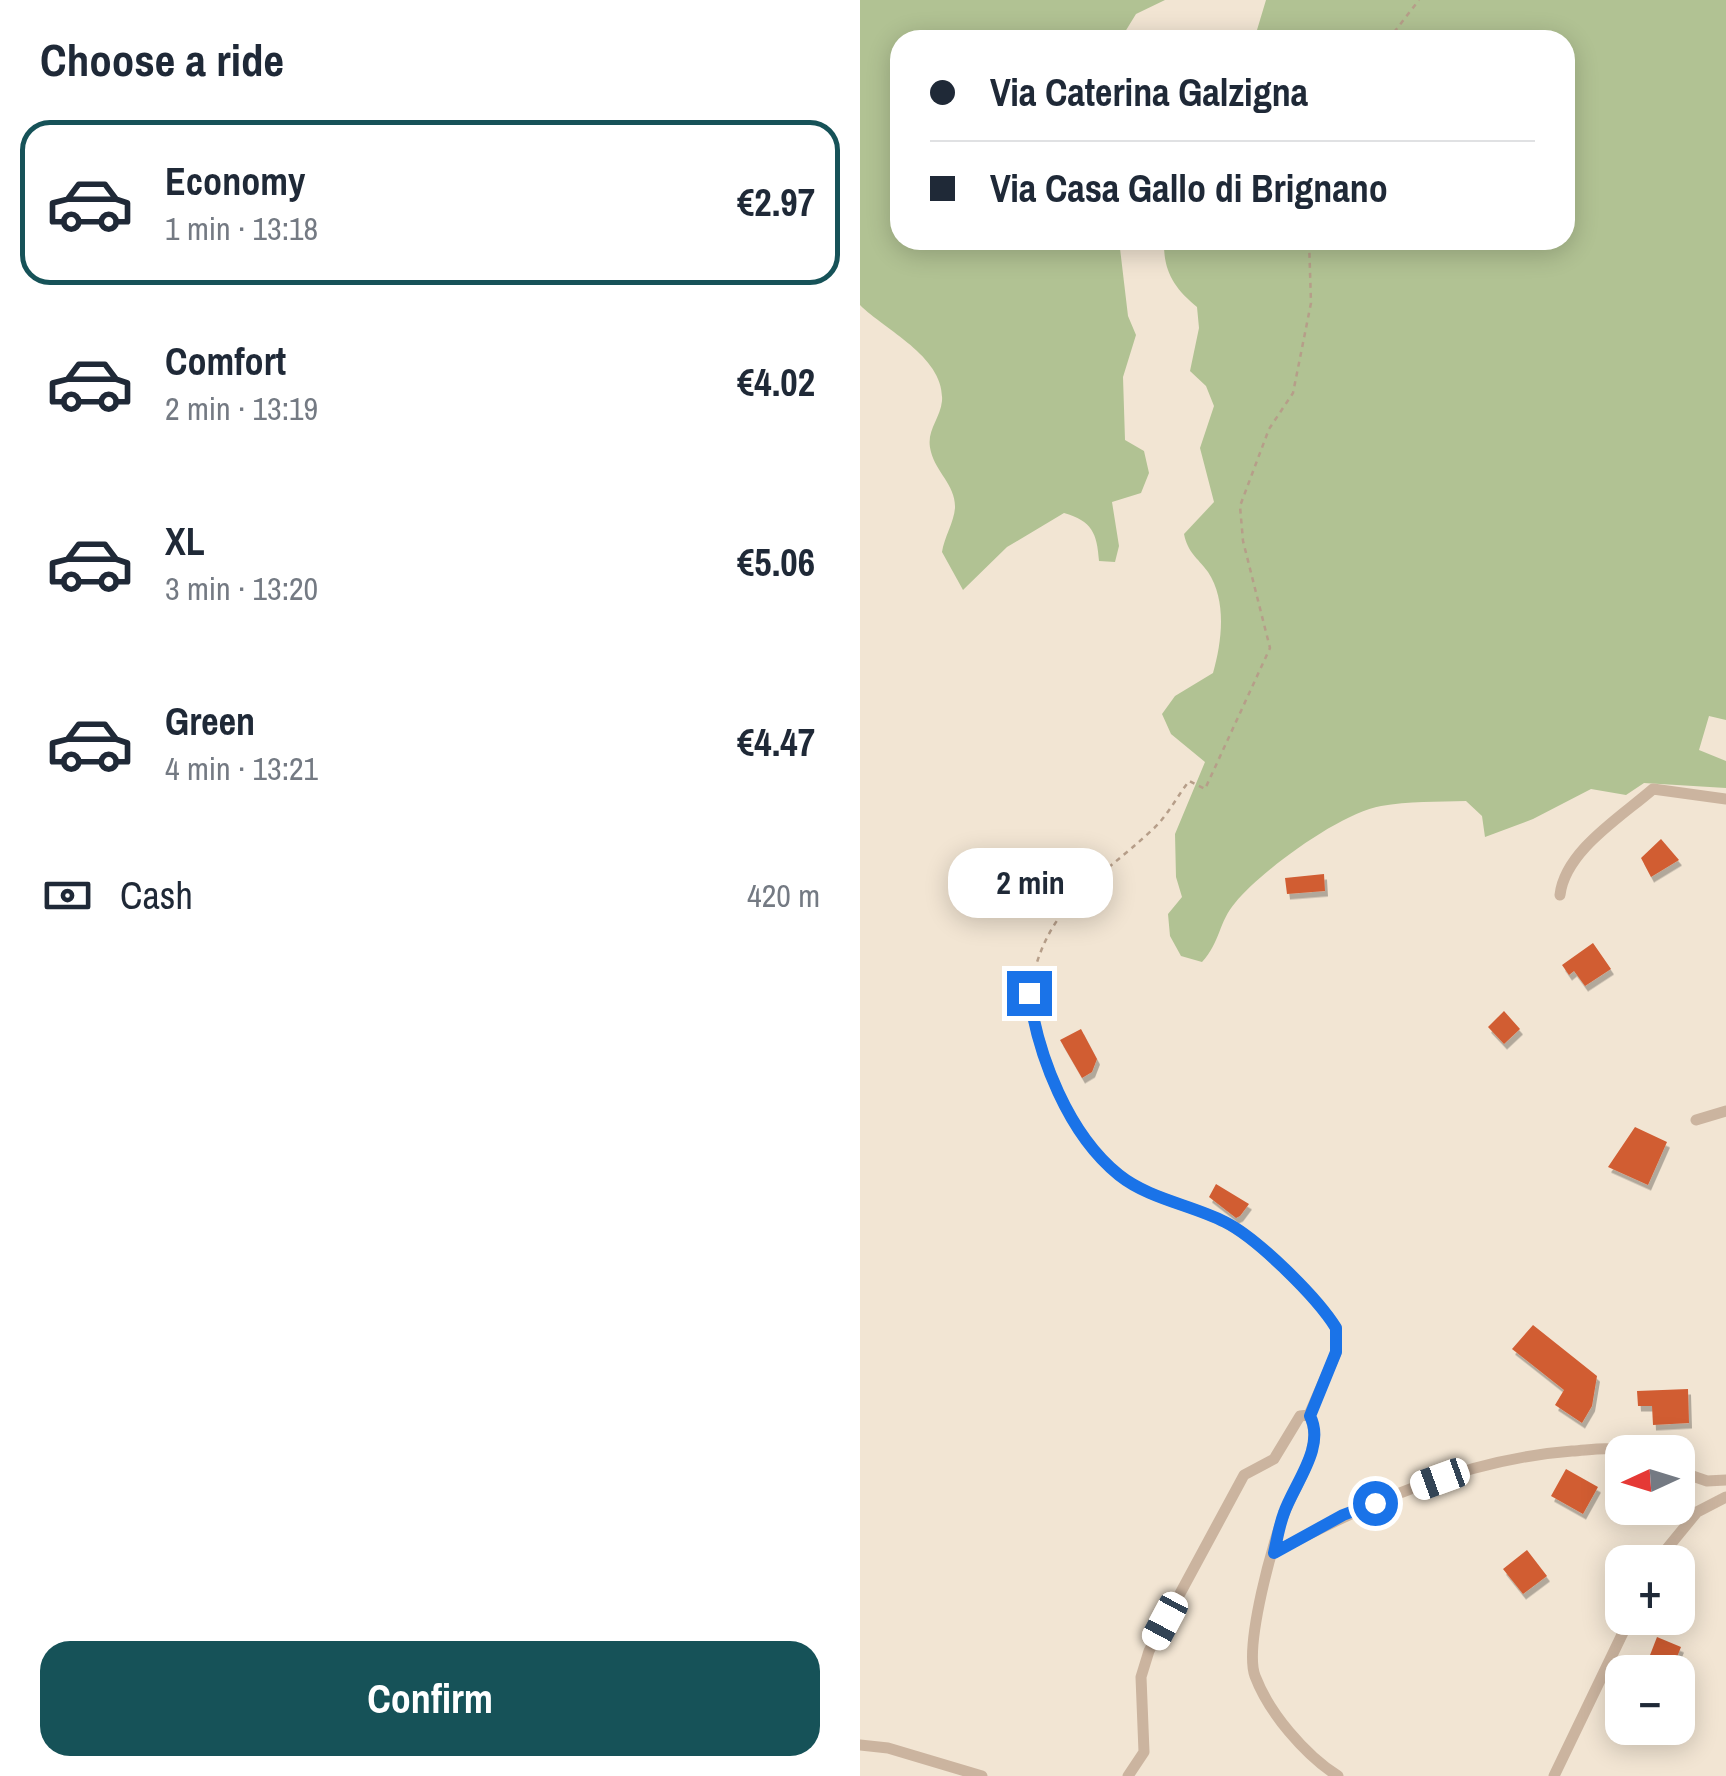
<!DOCTYPE html>
<html lang="en">
<head>
<meta charset="utf-8">
<style>
	:root { --surface:#fff; --page:#f2f2f3; --text:#1f2937; --muted:#747a83; --line:#e0e1e3; --accent:#165258 }
	body { margin:0; font-family:"Archivo Narrow",sans-serif; background:var(--page); color:var(--text); height:100vh; display:flex; flex-direction:column; font-size:38px; white-space:nowrap }
	* { box-sizing:border-box; margin:0 }
	p { font-size:32px; color:var(--muted) }
	.icon { flex:none; width:55px; height:55px; fill:none; stroke:currentColor; stroke-width:2; stroke-linecap:round; stroke-linejoin:round }
	.map { position:relative; flex:1; overflow:hidden }
	.sheet { display:flex; flex-direction:column; background:var(--surface); width:860px }
	.sheet>* { flex:none }
	.top-card { position:absolute; left:30px; top:30px; width:685px; height:220px; border-radius:30px; box-shadow:0 5px 25px #0003; display:grid; align-content:center; height:220px; padding:0 40px; background:var(--surface) }
	.needle { width:65px; rotate:266deg }
	.buttons { position:absolute; left:745px; top:1435px; display:grid; gap:20px }
	.buttons a { display:grid; place-items:center; width:90px; height:90px; border-radius:20px; background:var(--surface); box-shadow:0 5px 25px #0003; font-size:50px }
	.end { position:absolute; width:45px; height:45px; margin:-22px; border:12px solid #1a73e8; background:#fff; box-shadow:0 0 0 5px #fff }
	.from { border-radius:50% }
	.bubble { position:absolute; height:70px; border-radius:30px; background:var(--surface); box-shadow:0 5px 25px #0003; font-size:32px; font-weight:800; line-height:70px; text-align:center }
	.car { position:absolute; width:30px; height:60px; margin:-30px -15px; border-radius:12px; box-shadow:0 0 8px 2px #0007; background:linear-gradient(#fff 24%,#345 0 40%,#fff 0 76%,#345 0 86%,#fff 0) }
	.top-card b { display:flex; align-items:center; gap:35px; height:95px; font-size:38px }
	.top-card b+b { border-top:2px solid var(--line) }
	.top-card i { width:25px; height:25px; background:var(--text) }
	ul { padding:0; list-style:none }
	li { display:flex; align-items:center; gap:30px; height:165px; margin:0 20px 15px; padding:0 20px; border:5px solid transparent; border-radius:30px }
	li div { flex:1 }
	li b { display:block; font-size:38px }
	li em { font-style:normal; font-weight:800 }
	li.active { border-color:var(--accent) }
	li>.icon { width:90px; height:90px; stroke-width:1.5 }
	h2 { padding:0 40px; font-size:45px; line-height:120px }
	.pay { display:flex; align-items:center; gap:25px; height:110px; padding:0 40px; font-size:38px }
	.pay p { margin-inline-start:auto }
	.action { display:flex; gap:20px; margin-top:auto; padding:20px 40px }
	.action a { flex:1; height:115px; border-radius:30px; background:var(--accent); color:#fff; font-size:40px; font-weight:800; line-height:115px; text-align:center }
	main { display:flex; flex:1; min-height:0 }
	.map>svg:first-child { display:block }
	.green { fill:#b1c293 }
	.building { fill:#d15d33; filter:url(#shadow) }
	.lines { fill:none; stroke-linecap:round; stroke-linejoin:round }
	.path { stroke:#b69e89; stroke-width:2.5; stroke-dasharray:5 5; stroke-linecap:butt }
	.street { stroke:#cbb49f; stroke-width:11 }
	.route { stroke:#1a73e8; stroke-width:12 }
</style>
</head>
<body>
<main>
<section class="sheet">
<h2>Choose a ride</h2>
<ul>
<li class="active"><svg class="icon" aria-label="car" viewBox="0 0 24 24"><path d="M5 17H2v-5l4-1 3-4h7l3 4 3 1v5h-3M9 17h6M6 11h13"/><circle cx="7" cy="17" r="2"/><circle cx="17" cy="17" r="2"/></svg><div><b>Economy</b><p>1 min · 13:18</p></div><em>€2.97</em></li>
<li><svg class="icon" aria-label="car" viewBox="0 0 24 24"><path d="M5 17H2v-5l4-1 3-4h7l3 4 3 1v5h-3M9 17h6M6 11h13"/><circle cx="7" cy="17" r="2"/><circle cx="17" cy="17" r="2"/></svg><div><b>Comfort</b><p>2 min · 13:19</p></div><em>€4.02</em></li>
<li><svg class="icon" aria-label="car" viewBox="0 0 24 24"><path d="M5 17H2v-5l4-1 3-4h7l3 4 3 1v5h-3M9 17h6M6 11h13"/><circle cx="7" cy="17" r="2"/><circle cx="17" cy="17" r="2"/></svg><div><b>XL</b><p>3 min · 13:20</p></div><em>€5.06</em></li>
<li><svg class="icon" aria-label="car" viewBox="0 0 24 24"><path d="M5 17H2v-5l4-1 3-4h7l3 4 3 1v5h-3M9 17h6M6 11h13"/><circle cx="7" cy="17" r="2"/><circle cx="17" cy="17" r="2"/></svg><div><b>Green</b><p>4 min · 13:21</p></div><em>€4.47</em></li>
</ul>
<div class="pay"><svg class="icon" aria-label="cash" viewBox="0 0 24 24"><path d="M3 7h18v10H3z"/><circle cx="12" cy="12" r="2"/></svg>Cash<p>420 m</p></div>
<div class="action"><a>Confirm</a></div>
</section>
<div class="map">
<svg width="866" height="1776" viewBox="0 0 866 1776">
	<defs>
		<filter id="shadow"><feDropShadow dx="3" dy="5.5" stdDeviation="0" flood-color="#0004"/></filter>
	</defs>
	<rect width="100%" height="100%" fill="#f2e5d3"/>
	<path class="green" d="M0,0H305L276,14L260,40H40V240H259L268,316L276,335L263,377L265,440L284,451L289,473L281,493L252,502L259,546L255,562L239,561C237,533 232,521 204,513L147,547L103,590L82,552C84,538 94,522 95,508C96,486 76,472 71,452C65,431 80,420 82,401C85,357 26,331 0,305Z
		M406,0H866V720L849,716L839,750L866,761V788L784,783L766,795L731,789L673,819L625,837L622,816L606,801C578,802 548,801 521,806C480,813 401,871 375,903C359,921 360,943 342,962L321,956L310,936L308,914L322,897L316,877L315,834L345,762L311,734L302,714L315,696L353,673C362,641 367,601 348,572C337,557 328,553 324,534L354,502L340,448L354,406L346,386L330,371L339,328L337,307C314,288 303,271 304,240H705V40H394Z"/>
	<path class="building" d="M801,839L819,860L791,877L781,858Z
		M464,874L465,891L427,894L425,878Z
		M733,943L751,969L725,986L714,971L709,975L702,965Z
		M644,1011L660,1029L644,1044L628,1027Z
		M221,1029L237,1059L232,1072L222,1078L200,1040Z
		M775,1127L807,1142L788,1185L748,1167Z
		M356,1184L389,1204L380,1216L376,1218L349,1197Z
		M673,1325L737,1376L732,1406L722,1423L695,1405L704,1390L652,1349Z
		M828,1389L829,1423L793,1425L792,1406H778L777,1391Z
		M706,1469L738,1487L723,1514L691,1496Z
		M667,1550L687,1576L663,1594L643,1569Z
		M797,1637L821,1647L811,1672L785,1668Z"/>
	<g class="lines">
		<path class="path" d="M528,40L559,0
			M172,981C189,903 237,881 291,831C307,817 316,798 329,781L345,789L410,648L383,541L380,506L409,429L433,393L451,303L449,240"/>
		<path class="street" d="M700,895C705,851 761,817 793,789L866,799
			M169,993C178,1056 208,1134 259,1175C289,1199 332,1205 365,1222C397,1238 456,1297 476,1327V1353L449,1415L440,1416L414,1459L384,1475L289,1651L281,1677L284,1752L268,1776
			M836,1120L866,1111
			M449,1415C465,1445 437,1482 426,1509C413,1540 384,1646 395,1676C409,1713 445,1755 478,1776
			M818,1471L847,1481L866,1480
			M413,1553C506,1503 606,1459 712,1451C731,1450 749,1446 766,1452
			M796,1562L837,1512L866,1497
			M0,1745L28,1748L122,1776
			M694,1776L770,1618"/>
	</g>
	<g class="lines">
		<path class="route" d="M169,993C178,1056 208,1134 259,1175C289,1199 332,1205 365,1222C397,1238 457,1297 476,1328V1352L450,1416C466,1447 434,1484 424,1513C419,1526 417,1540 414,1553L483,1515L515,1503"/>
	</g>
</svg>
<div class="buttons">
<a><svg class="needle" viewBox="-14 -14 28 28"><path d="M0-13l5 13h-10z" fill="#e53935"/><path d="M0 13l5-13h-10z" fill="#747a83"/></svg></a>
<a>+</a>
<a>−</a>
</div>
<i class="end from" style="left:515px;top:1503px"></i>
<i class="end" style="left:169px;top:993px"></i>
<div class="bubble" style="left:88px;top:848px;width:165px">2 min</div>
<i class="car" style="left:580px;top:1479px;rotate:250deg"></i>
<i class="car" style="left:305px;top:1621px;rotate:208deg"></i>
<div class="top-card">
<b><i class="from"></i>Via Caterina Galzigna</b>
<b><i></i>Via Casa Gallo di Brignano</b>
</div>
</div>
</main>
</body>
</html>
